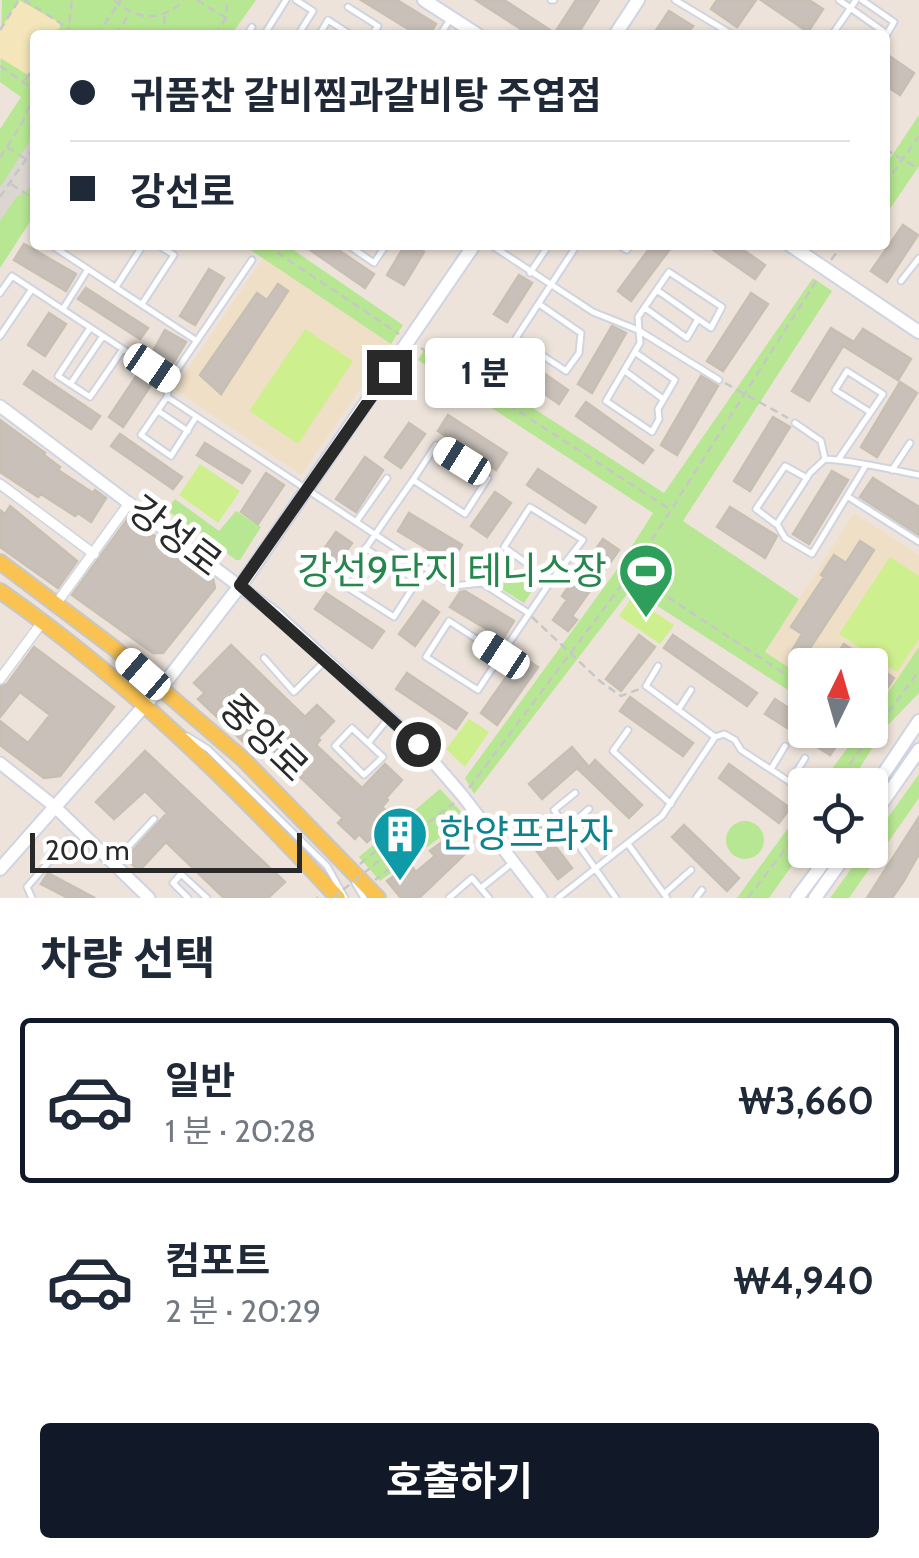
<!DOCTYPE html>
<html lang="ko">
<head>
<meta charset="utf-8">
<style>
	:root { --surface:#fff; --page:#f2f2f3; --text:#1f2937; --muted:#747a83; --line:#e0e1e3; --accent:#111827 }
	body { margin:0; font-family:Cabin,"Noto Sans KR",sans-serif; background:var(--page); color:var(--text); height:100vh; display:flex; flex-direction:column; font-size:38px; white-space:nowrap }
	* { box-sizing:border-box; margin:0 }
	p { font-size:32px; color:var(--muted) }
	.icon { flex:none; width:55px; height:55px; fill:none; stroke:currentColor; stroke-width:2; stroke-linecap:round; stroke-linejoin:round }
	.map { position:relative; height:898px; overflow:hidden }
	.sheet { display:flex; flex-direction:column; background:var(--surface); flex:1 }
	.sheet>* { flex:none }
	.guide { position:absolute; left:30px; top:30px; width:860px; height:220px; border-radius:10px; box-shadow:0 2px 8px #0004; display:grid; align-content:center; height:220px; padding:0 40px; background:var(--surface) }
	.needle { width:65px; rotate:5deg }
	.controls { position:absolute; left:788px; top:648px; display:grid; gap:20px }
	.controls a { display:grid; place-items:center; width:100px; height:100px; border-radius:10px; background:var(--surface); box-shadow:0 2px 8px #0004; font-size:50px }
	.scale { position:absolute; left:30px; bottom:25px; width:272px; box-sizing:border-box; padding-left:10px; border:5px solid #292929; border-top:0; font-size:28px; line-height:35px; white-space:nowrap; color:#292929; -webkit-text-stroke:8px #fff; paint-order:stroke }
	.end { position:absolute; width:45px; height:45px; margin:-22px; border:12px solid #292929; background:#fff; box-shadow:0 0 0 5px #fff }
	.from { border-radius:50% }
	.bubble { position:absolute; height:70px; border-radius:10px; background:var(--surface); box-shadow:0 2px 8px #0004; font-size:32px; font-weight:700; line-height:70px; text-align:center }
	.car { position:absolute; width:30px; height:60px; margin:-30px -15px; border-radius:12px; box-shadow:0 0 8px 2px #0007; background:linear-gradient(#fff 24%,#345 0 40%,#fff 0 76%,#345 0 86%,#fff 0) }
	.guide b { display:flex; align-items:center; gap:35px; height:95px; font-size:38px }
	.guide b+b { border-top:2px solid var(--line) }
	.guide i { width:25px; height:25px; background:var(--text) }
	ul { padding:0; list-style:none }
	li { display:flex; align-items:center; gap:30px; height:165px; margin:0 20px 15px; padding:0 20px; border:5px solid transparent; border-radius:10px }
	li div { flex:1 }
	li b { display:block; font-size:38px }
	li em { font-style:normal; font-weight:700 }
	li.current { border-color:var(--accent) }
	li>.icon { width:90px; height:90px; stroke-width:1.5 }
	h2 { padding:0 40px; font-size:45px; line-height:120px }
	.action { display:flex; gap:20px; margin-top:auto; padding:20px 40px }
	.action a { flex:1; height:115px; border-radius:10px; background:var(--accent); color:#fff; font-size:40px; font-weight:700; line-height:115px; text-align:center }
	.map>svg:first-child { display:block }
	.education { fill:#f0dfc7 }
	.green { fill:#b7e792 }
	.sand { fill:#f4e6ba }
	.pitch { fill:#ceef8d }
	.plaza { fill:#dcd6d1 }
	.building { fill:#c8c0b9; stroke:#c8bfb3; stroke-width:2.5 }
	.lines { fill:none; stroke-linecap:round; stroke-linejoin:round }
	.service-casing { stroke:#cfd4e3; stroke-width:9 }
	.minor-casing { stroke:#cfd4e3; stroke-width:12 }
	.tertiary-casing { stroke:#cfd4e3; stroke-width:15 }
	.secondary-casing { stroke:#cfd4e3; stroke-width:16 }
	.primary-casing { stroke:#c7c7c7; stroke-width:18 }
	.path { stroke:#c7c7c7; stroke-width:2.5; stroke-dasharray:8 5; stroke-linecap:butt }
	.service { stroke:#fff; stroke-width:5 }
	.minor { stroke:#fff; stroke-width:9 }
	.tertiary { stroke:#fff; stroke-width:11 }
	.secondary { stroke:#fff; stroke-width:12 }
	.primary { stroke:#fac351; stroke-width:14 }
	.path-bridge { stroke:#c7c7c7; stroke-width:2.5; stroke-dasharray:8 5; stroke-linecap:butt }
	.route { stroke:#292929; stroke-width:12 }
	.labels { text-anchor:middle; stroke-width:10; stroke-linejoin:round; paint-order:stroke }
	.street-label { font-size:38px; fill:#292929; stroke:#fff }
	.leisure-label { font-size:38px; fill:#27864d; stroke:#fff; text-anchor:end }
	.culture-label { font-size:38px; fill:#0d838f; stroke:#fff; text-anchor:start }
</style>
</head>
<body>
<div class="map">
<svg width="919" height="898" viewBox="0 0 919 898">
	<rect width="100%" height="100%" fill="#ede3da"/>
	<path class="education" d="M263,258L391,344L301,475L174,389Z
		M854,513L919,555V647L872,720L870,665H805V678L765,653Z"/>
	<path class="green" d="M2,0H256L231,35H35V214L0,268V129L21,97L0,82Z
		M919,115V166L885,216V166Z
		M243,245H286L403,325L391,344Z
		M813,278L832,291L683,521L799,599L765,652L805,678V701L631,589L474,794L465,778L618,568L653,513L418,360L430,341L664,493Z
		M175,499L219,531L236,511L261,527L240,560H236L167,510Z
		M491,554L538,582L524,603L479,575Z
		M919,647V693L885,728L849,785H820L857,735L851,730H870V719Z
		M919,774V798L849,898H830L865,850H870V843Z
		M440,789L467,818L380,881L359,857Z
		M805,805V847L769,898H737Z
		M726 840a19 19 0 1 1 38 0a19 19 0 1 1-38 0Z"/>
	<path class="sand" d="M19,0L62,24L54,35H35V65L28,75L0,58V30Z"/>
	<path class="pitch" d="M305,329L353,361L298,444L249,411Z
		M200,464L240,491L218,523L179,495Z
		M890,557L919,576V639L897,672L839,634Z
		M632,597L674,625L660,644L619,616Z
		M469,719L489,732L465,767L446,749Z"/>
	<path class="plaza" d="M35,133V175L29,188L15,199L0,221V187Z"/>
	<path class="building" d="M361,0H397L436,24L429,35H418Z
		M476,0H504L550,30L546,35H530Z
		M576,0H599L577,35H562L556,31Z
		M717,0H756L737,27L711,9Z
		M761,0H809L823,9L808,32Z
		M669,11L693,26L686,35H653Z
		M885,53L914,73L900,95L885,85Z
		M903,225L918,235L887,282L871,271Z
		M24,244L76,274L66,291L14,260Z
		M303,245H331L374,274L365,288Z
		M405,245H412L424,252L404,285L387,275Z
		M652,245H673L631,301L618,291Z
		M706,245H736L765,265L755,279Z
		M209,269L224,278L195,325L180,316Z
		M519,275L532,283L507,322L494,314Z
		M278,284L288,291L221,394L200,375L257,293L267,300Z
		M86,288L148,328L140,339L78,299Z
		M751,293L768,304L723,371L707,361Z
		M49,313L66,324L45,356L28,345Z
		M612,326L626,333L592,393L578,384Z
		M831,328L854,342L863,329L911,359L898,380L843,346L809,401L792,391Z
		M165,330L186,342L172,365L152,353Z
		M501,343L568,390L559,404L491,357Z
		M33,371L100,416L91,429L24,384Z
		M137,375L151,385L123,427L109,417Z
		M701,376L718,386L677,455L661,445Z
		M900,382L917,393L877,457L861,447Z
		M586,402L653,450L643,463L576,416Z
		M448,415L507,453L496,470L438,431Z
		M773,417L790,427L750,491L734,481Z
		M0,420L45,453L44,455L60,467L58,470L93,493L95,490L106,498L91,522L78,513L75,516L41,494L38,497L0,472Z
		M409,423L425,434L401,468L385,457Z
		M120,434L182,477L173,489L111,446Z
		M205,443L250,471L242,483L197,455Z
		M365,457L383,470L356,512L336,499Z
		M538,469L596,507L585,523L527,485Z
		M832,471L848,480L809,544L793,534Z
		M266,473L284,485L258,524L241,512Z
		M873,478L919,507V535L860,497Z
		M495,492L511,503L487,537L471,526Z
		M10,506L77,561L58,588L0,547V510L5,514Z
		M730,507L777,536L765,558L717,527Z
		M409,513L462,545L451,563L398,531Z
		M129,517L213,579L215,588L163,653H153L72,595Z
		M336,532L352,543L328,577L312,566Z
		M603,539L619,550L572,616L577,620L568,631L553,620L567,600L562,596Z
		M860,541L874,550L801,662L790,654L802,634L791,627L824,577L821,575L834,555L846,563Z
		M465,591L514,621L503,639L450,607L460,592Z
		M326,593L384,631L372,648L315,609Z
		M423,601L439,612L415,646L399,634Z
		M639,635L655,647L621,691L606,679Z
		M673,635L757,693L747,706L664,648Z
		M844,644L894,678L870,713V665H829Z
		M231,645L305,717L317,705L334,721L318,738L320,740L316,745L362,788L385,764L402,780L386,798L388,800L382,807L394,818L367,842L359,834L355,839L338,823L343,818L294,771L287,780L270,764L278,755L262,740L252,750L198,699L205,693L194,683Z
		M34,647L114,707L60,776L44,778L0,745V721L28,743L50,715L20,692L0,717V687L7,684Z
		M521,656L538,667L497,725L481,713Z
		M407,673L467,713L456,729L396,689Z
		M630,697L693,743L683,756L620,711Z
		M775,699L805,719V730H821L839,742L830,755L765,714Z
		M572,747L589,767L595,760L642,805L629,818L577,768L542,799L529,784Z
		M145,751L285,882L268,898H224L166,842L139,871L126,858L167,813L145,791L114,819L96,802Z
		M729,764L790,808L779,823L719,778Z
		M533,817L572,868L558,879L519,828Z
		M919,817V854L903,882L892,898H867Z
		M684,825L739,878L727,891L672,837Z
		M450,836L465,854L419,898H401L387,881L410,864L416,872L435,856L430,851Z
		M48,873L95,898H68L41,884Z"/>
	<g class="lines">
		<g class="service-casing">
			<path id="service" d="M296,0L313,11L298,35
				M551,0H554
				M675,0L733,35
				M839,0L887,34L894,22L862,0
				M348,7L378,26L372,35
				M252,27L250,30L256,35
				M264,35L286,0
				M319,35L328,20L351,35
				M440,35L449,21
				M832,35L856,0
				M51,245L197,341
				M348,245L374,263L386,245
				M491,245L593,312L638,330L719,380
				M618,245L627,250L630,245
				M252,260L170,380L167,397L453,586L482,583L527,612
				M530,273L546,249
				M901,281L919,258
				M116,287L143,245
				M657,290L698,319
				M0,293L12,276L170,380
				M142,304L174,255L158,245
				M539,304L581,333L579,353L566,371L516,338L577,245
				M63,309L88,269
				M90,328L58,376L90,397L123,349
				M0,336L32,289
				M636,353L675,380L658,409L659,419L652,432L606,401L640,343L638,317L669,272L722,307L711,328L698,319L687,338L645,308
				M625,371L663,399
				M71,383L103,336
				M167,397L141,435L171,456L196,417
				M158,411L188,431
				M795,423L821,441L825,459
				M436,445L488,478L465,514L413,480Z
				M838,460L883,394L847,371L835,390L870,412
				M866,465L812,554L785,538L777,524L810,473L825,459C857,461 888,469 919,475
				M892,470L910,443
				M847,496L919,542
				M530,507L583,540L551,581L504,547Z
				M356,522L387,478
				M776,524L756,509L785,466L807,478
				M365,548L417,581L394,617L342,584C365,549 389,514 413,480
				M449,621L501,655L478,690L426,657Z
				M501,655L551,581
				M264,658L294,692L324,662
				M658,666L646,686L715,737L724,734L735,740L741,750L790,782L805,758
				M678,710L691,690
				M352,728L383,757L364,775L335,746Z
				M628,730L613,751L671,804
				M187,736L208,749L327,866L345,898
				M369,742L387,720
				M771,769L785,746
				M575,793L554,810L616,898
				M567,828L589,809
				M628,844L667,898
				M115,861L154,819
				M355,883L364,898
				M481,888L511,864
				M664,894L691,870
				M32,898L27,887L68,840
				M188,898L173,883L181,874L207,898
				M449,898L472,878L489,898
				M558,898L662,816L715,737
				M696,898L702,890"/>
		</g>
		<g class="minor-casing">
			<path id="minor" d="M0,484L94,554
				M56,604L130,502
				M0,679L43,621"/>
		</g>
		<g class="tertiary-casing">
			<path id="tertiary" d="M0,406L276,614L418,744L462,795L541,898
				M0,763L54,806L149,898"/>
		</g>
		<g class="secondary-casing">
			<path id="secondary" d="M424,0L478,35
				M615,35L638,0
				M790,245L919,332
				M870,794L919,721
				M870,820L919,750
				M0,869L168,679L246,578L474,245
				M797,898L833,850
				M815,898L849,850"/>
		</g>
		<g class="primary-casing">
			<path id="primary" d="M0,562L114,648L243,759L378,898
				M0,591C126,679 234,785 338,898"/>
		</g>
		<path class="path" d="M24,0L62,24L54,35
			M114,0C137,21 162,22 184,0
			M197,0L226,18
			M164,16L165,35
			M0,30L19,0
			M68,35L72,0
			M97,35L121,0
			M116,35L129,14
			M215,35L226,18L227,0
			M0,66L35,90
			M25,80L35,65
			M7,147L26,159
			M885,149L919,169
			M0,158L23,121L35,93
			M11,184L28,195L35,193
			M885,184L919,136
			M0,197L35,146
			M266,245L399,334
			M831,260L842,245
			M421,348L671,510
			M725,383L788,418
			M532,617L601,682L621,696L642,688
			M805,687L631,573L818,278
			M870,730L890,742
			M834,785L919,671
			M469,788L630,574
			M397,846L454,803
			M360,864L389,840L404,857L375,880
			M317,898L318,897
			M748,898L805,823"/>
		<use href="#service" class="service"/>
		<use href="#minor" class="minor"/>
		<use href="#tertiary" class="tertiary"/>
		<use href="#secondary" class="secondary"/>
		<use href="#primary" class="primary"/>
		<path class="path-bridge" d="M333,898L396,847"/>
	</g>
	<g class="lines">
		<path class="route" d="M389,372L240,585L418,744"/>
	</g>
	<defs>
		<g id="stadium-pin" transform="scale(2.875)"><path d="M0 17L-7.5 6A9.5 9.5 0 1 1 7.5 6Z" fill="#2e9e5b" stroke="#fff"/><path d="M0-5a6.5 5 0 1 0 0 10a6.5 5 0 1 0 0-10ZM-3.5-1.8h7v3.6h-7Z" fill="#fff"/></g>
		<g id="building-pin" transform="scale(2.875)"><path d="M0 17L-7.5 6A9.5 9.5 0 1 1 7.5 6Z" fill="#0f9aa8" stroke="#fff"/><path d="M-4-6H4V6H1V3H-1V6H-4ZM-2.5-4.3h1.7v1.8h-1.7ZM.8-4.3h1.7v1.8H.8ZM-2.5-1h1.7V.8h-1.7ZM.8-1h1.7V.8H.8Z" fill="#fff"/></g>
	</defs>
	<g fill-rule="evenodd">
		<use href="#stadium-pin" x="646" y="571"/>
		<use href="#building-pin" x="400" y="834"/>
	</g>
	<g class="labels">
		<g class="street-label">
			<text transform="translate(175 536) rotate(37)" y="13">강성로</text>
			<text transform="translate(264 738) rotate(44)" y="13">중앙로</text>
		</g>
		<g class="leisure-label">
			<text x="607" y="584">강선9단지 테니스장</text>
		</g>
		<g class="culture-label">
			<text x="439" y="847">한양프라자</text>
		</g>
	</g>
</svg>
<div class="controls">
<a><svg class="needle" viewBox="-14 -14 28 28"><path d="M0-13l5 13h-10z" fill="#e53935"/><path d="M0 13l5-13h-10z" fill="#747a83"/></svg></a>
<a><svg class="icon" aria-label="locate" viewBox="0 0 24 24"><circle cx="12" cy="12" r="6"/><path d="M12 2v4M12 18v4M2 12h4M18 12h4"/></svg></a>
</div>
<div class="scale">200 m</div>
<i class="end from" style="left:418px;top:744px"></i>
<i class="end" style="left:389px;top:372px"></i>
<div class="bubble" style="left:425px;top:338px;width:120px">1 분</div>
<i class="car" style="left:152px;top:368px;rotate:124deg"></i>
<i class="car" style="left:462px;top:461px;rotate:302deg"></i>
<i class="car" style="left:501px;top:655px;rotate:303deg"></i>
<i class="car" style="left:143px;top:674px;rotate:311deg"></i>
<div class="guide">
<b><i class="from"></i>귀품찬 갈비찜과갈비탕 주엽점</b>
<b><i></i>강선로</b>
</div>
</div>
<section class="sheet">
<h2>차량 선택</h2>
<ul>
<li class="current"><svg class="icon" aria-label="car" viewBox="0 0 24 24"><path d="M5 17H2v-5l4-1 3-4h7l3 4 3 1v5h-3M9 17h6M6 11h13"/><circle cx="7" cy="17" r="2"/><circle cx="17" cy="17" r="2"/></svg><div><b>일반</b><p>1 분 · 20:28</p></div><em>₩3,660</em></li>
<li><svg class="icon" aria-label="car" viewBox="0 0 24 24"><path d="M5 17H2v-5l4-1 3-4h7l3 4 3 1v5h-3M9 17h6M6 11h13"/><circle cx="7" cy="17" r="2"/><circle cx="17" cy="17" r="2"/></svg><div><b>컴포트</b><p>2 분 · 20:29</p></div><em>₩4,940</em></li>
</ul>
<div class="action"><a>호출하기</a></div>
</section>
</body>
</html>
